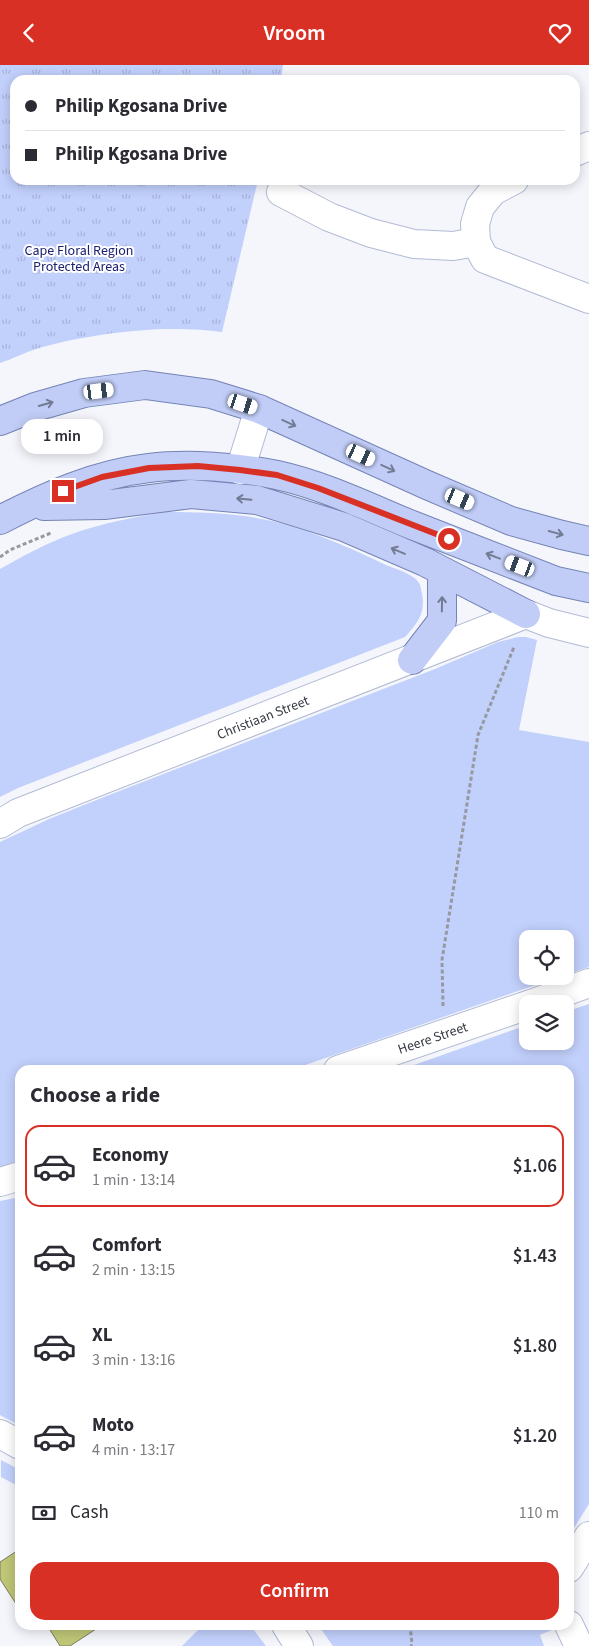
<!DOCTYPE html>
<html lang="en">
<head>
<meta charset="utf-8">
<style>
	:root { --surface:#fff; --page:#f2f2f3; --text:#2b2b33; --muted:#7c7c81; --line:#e1e1e2; --accent:#d93025 }
	body { margin:0; font-family:"Source Sans 3",sans-serif; background:var(--page); color:var(--text); height:100vh; display:flex; flex-direction:column; font-size:19px; white-space:nowrap }
	* { box-sizing:border-box; margin:0 }
	p { font-size:16px; color:var(--muted) }
	.icon { flex:none; width:28px; height:28px; fill:none; stroke:currentColor; stroke-width:2; stroke-linecap:round; stroke-linejoin:round }
	.map { position:relative; flex:1; overflow:hidden }
	.drawer { position:absolute; left:15px; top:1000px; width:559px; height:565px; display:flex; flex-direction:column; background:var(--surface); border-radius:15px; box-shadow:0 2px 12px #0003 }
	.drawer>* { flex:none }
	.hud { position:absolute; left:10px; top:10px; width:570px; height:110px; border-radius:15px; box-shadow:0 2px 12px #0003; display:grid; align-content:center; height:110px; padding:0 15px; background:var(--surface) }
	.tools { position:absolute; left:519px; top:865px; display:grid; gap:10px }
	.tools a { display:grid; place-items:center; width:55px; height:55px; border-radius:10px; background:var(--surface); box-shadow:0 2px 12px #0003; font-size:25px }
	.end { position:absolute; width:22px; height:22px; margin:-11px; border:6px solid #d93025; background:#fff; box-shadow:0 0 0 2px #fff }
	.from { border-radius:50% }
	.bubble { position:absolute; height:35px; border-radius:15px; background:var(--surface); box-shadow:0 2px 12px #0003; font-size:16px; font-weight:600; line-height:35px; text-align:center }
	.car { position:absolute; width:15px; height:30px; margin:-15px -8px; border-radius:6px; box-shadow:0 0 4px 1px #0007; background:linear-gradient(#fff 24%,#345 0 40%,#fff 0 76%,#345 0 86%,#fff 0) }
	.hud b { display:flex; align-items:center; gap:18px; height:48px; font-size:19px }
	.hud b+b { border-top:1px solid var(--line) }
	.hud i { width:12px; height:12px; background:var(--text) }
	ul { padding:0; list-style:none }
	li { display:flex; align-items:center; gap:15px; height:82px; margin:0 10px 8px; padding:0 5px; border:2px solid transparent; border-radius:15px }
	li div { flex:1 }
	li b { display:block; font-size:19px }
	li em { font-style:normal; font-weight:600 }
	li.current { border-color:var(--accent) }
	li>.icon { width:45px; height:45px; stroke-width:1.5 }
	h2 { padding:0 15px; font-size:22px; line-height:60px }
	.pay { display:flex; align-items:center; gap:12px; height:55px; padding:0 15px; font-size:19px }
	.pay p { margin-inline-start:auto }
	.action { display:flex; gap:10px; margin-top:auto; padding:10px 15px }
	.action a { flex:1; height:58px; border-radius:15px; background:var(--accent); color:#fff; font-size:20px; font-weight:600; line-height:58px; text-align:center }
	header { display:flex; justify-content:space-between; align-items:center; height:65px; padding:0 15px; background:var(--accent); color:#fff; font-size:22px; font-weight:600 }
	.map>svg:first-child { display:block }
	.grass { fill:#c2d0fc }
	.park { fill:url(#park-tufts) }
	.building { fill:#bfc676; stroke:#797c62 }
	.lines { fill:none; stroke-linecap:round; stroke-linejoin:round }
	.minor-casing { stroke:#b2bbd5; stroke-width:30 }
	.major-casing { stroke:#7584b5; stroke-width:30 }
	.path { stroke:#9699a1; stroke-width:3; stroke-dasharray:4 2.5; stroke-linecap:butt }
	.minor { stroke:#fff; stroke-width:28 }
	.major { stroke:#c1cdf7; stroke-width:28 }
	.oneway { stroke:#747c94 }
	.route { stroke:#d93025; stroke-width:6 }
	.labels { text-anchor:middle; stroke-width:4; stroke-linejoin:round; paint-order:stroke }
	.park-label { font-size:14px; fill:#1b2271; stroke:#fff }
	.street-label { font-size:14px; fill:#353943; stroke:#fff }
</style>
</head>
<body>
<header><svg class="icon" aria-label="back" viewBox="0 0 24 24"><path d="M15 5l-7 7 7 7"/></svg>Vroom<svg class="icon" aria-label="heart" viewBox="0 0 24 24"><path d="M12 20l-8-8c-3-5 5-10 8-4 3-6 11-1 8 4z"/></svg></header>
<div class="map">
<svg width="589" height="1581" viewBox="0 0 589 1581">
	<defs>
		<pattern id="park-tufts" width="24" height="20" patternUnits="userSpaceOnUse" patternTransform="scale(1.25)"><rect width="24" height="20" fill="#c2d0fc"/><path d="M3 7l-1-3M5 7V3M7 7l1-3M15 17l-1-3M17 17v-4M19 17l1-3" fill="none" stroke="#a7b3d9"/></pattern>
	</defs>
	<rect width="100%" height="100%" fill="#f4f6fc"/>
	<path class="grass" d="M166,447C201,447 238,448 272,456C308,464 353,484 386,500C396,504 414,509 419,518C421,521 421,525 422,529C426,548 417,559 405,572L18,723L0,732V504C23,491 47,478 72,469C102,458 135,452 166,447Z
		M518,572H526L537,575L519,665L589,677V902L565,910V874H528V911H561L291,1005H20V1099L0,1103V777L49,754L104,732L435,604L498,577Z
		M589,939V1439L569,1471V1005H400L527,960L528,976H565V947Z
		M20,1132V1361L0,1350V1136Z
		M1,1395L20,1405V1422L1,1412Z
		M203,1560H250L266,1581H182Z
		M318,1560H553L554,1564L540,1570L544,1581H333Z"/>
	<path class="park" d="M0,0H283L281,15H15V115H258L222,267C166,259 90,268 36,284C24,288 12,294 0,298Z"/>
	<path class="building" d="M20,1484V1545L0,1514V1497Z
		M47,1560H93L96,1564L70,1581H60Z"/>
	<g class="lines">
		<g class="minor-casing">
			<g id="minor">
				<path d="M575,87L589,81"/>
				<path d="M514,115L493,126L480,142L475,159L476,177L485,194L589,234"/>
				<path d="M281,127L329,152L371,168L414,179L453,181L476,177"/>
				<path d="M240,405L259,344"/>
				<path id="s1" d="M0,759L18,748L526,549L549,558L589,568"/>
				<path d="M531,939L589,918"/>
				<path id="s2" d="M338,1005L528,940"/>
				<path d="M0,1117L20,1111"/>
				<path d="M0,1369L20,1380"/>
				<path d="M569,1503L589,1471"/>
				<path d="M286,1560L299,1581"/>
				<path d="M569,1560L579,1581"/>
			</g>
		</g>
		<g class="major-casing">
			<path id="major" d="M0,356L35,342L84,328L145,320L211,329L259,344L427,420L511,456L562,470L589,476
				M44,441L104,440L191,429L257,435L344,462L425,497L526,549
				M0,455C46,431 96,409 149,403C187,398 240,402 277,410C323,420 368,442 412,460C460,479 508,497 556,516L589,523
				M412,595L442,556V506"/>
		</g>
		<path class="path" d="M0,492L10,485L51,468
			M443,941L442,895L478,670L514,582
			M410,1560L412,1579L411,1581"/>
		<use href="#minor" class="minor"/>
		<use href="#major" class="major"/>
	</g>
	<defs><path id="oneway-shaft" d="M-6 0H5M1.5-3L5.5 0L1.5 3" fill="none" stroke-width="1.6" stroke-linecap="round" stroke-linejoin="round" transform="scale(1.25)"/></defs>
	<g class="oneway">
		<use href="#oneway-shaft" transform="translate(46 339) rotate(-16)"/>
		<use href="#oneway-shaft" transform="translate(289 358) rotate(24)"/>
		<use href="#oneway-shaft" transform="translate(388 403) rotate(25)"/>
		<use href="#oneway-shaft" transform="translate(244 434) rotate(-175)"/>
		<use href="#oneway-shaft" transform="translate(556 468) rotate(15)"/>
		<use href="#oneway-shaft" transform="translate(398 486) rotate(-157)"/>
		<use href="#oneway-shaft" transform="translate(493 491) rotate(-159)"/>
		<use href="#oneway-shaft" transform="translate(442 539) rotate(-89)"/>
	</g>
	<g class="lines">
		<path class="route" d="M63,426L102,412L149,403L198,401L240,405L277,410L318,423L449,474"/>
	</g>
	<g class="labels">
		<g class="park-label">
			<text x="79" y="190">Cape Floral Region<tspan x="79" dy="16">Protected Areas</tspan></text>
		</g>
		<g class="street-label">
			<text dy="5" stroke="none"><textPath href="#s1" startOffset="284">Christiaan Street</textPath></text>
			<text dy="5" stroke="none"><textPath href="#s2" startOffset="100">Heere Street</textPath></text>
		</g>
	</g>
</svg>
<div class="tools">
<a><svg class="icon" aria-label="locate" viewBox="0 0 24 24"><circle cx="12" cy="12" r="6"/><path d="M12 2v4M12 18v4M2 12h4M18 12h4"/></svg></a>
<a><svg class="icon" aria-label="layers" viewBox="0 0 24 24"><path d="M12 4l9 5-9 5-9-5zM3 14l9 5 9-5"/></svg></a>
</div>
<i class="end from" style="left:449px;top:474px"></i>
<i class="end" style="left:63px;top:426px"></i>
<div class="bubble" style="left:21px;top:354px;width:82px">1 min</div>
<i class="car" style="left:99px;top:326px;rotate:83deg"></i>
<i class="car" style="left:243px;top:339px;rotate:108deg"></i>
<i class="car" style="left:361px;top:390px;rotate:115deg"></i>
<i class="car" style="left:460px;top:434px;rotate:113deg"></i>
<i class="car" style="left:520px;top:501px;rotate:291deg"></i>
<div class="hud">
<b><i class="from"></i>Philip Kgosana Drive</b>
<b><i></i>Philip Kgosana Drive</b>
</div>
<section class="drawer">
<h2>Choose a ride</h2>
<ul>
<li class="current"><svg class="icon" aria-label="car" viewBox="0 0 24 24"><path d="M5 17H2v-5l4-1 3-4h7l3 4 3 1v5h-3M9 17h6M6 11h13"/><circle cx="7" cy="17" r="2"/><circle cx="17" cy="17" r="2"/></svg><div><b>Economy</b><p>1 min · 13:14</p></div><em>$1.06</em></li>
<li><svg class="icon" aria-label="car" viewBox="0 0 24 24"><path d="M5 17H2v-5l4-1 3-4h7l3 4 3 1v5h-3M9 17h6M6 11h13"/><circle cx="7" cy="17" r="2"/><circle cx="17" cy="17" r="2"/></svg><div><b>Comfort</b><p>2 min · 13:15</p></div><em>$1.43</em></li>
<li><svg class="icon" aria-label="car" viewBox="0 0 24 24"><path d="M5 17H2v-5l4-1 3-4h7l3 4 3 1v5h-3M9 17h6M6 11h13"/><circle cx="7" cy="17" r="2"/><circle cx="17" cy="17" r="2"/></svg><div><b>XL</b><p>3 min · 13:16</p></div><em>$1.80</em></li>
<li><svg class="icon" aria-label="car" viewBox="0 0 24 24"><path d="M5 17H2v-5l4-1 3-4h7l3 4 3 1v5h-3M9 17h6M6 11h13"/><circle cx="7" cy="17" r="2"/><circle cx="17" cy="17" r="2"/></svg><div><b>Moto</b><p>4 min · 13:17</p></div><em>$1.20</em></li>
</ul>
<div class="pay"><svg class="icon" aria-label="cash" viewBox="0 0 24 24"><path d="M3 7h18v10H3z"/><circle cx="12" cy="12" r="2"/></svg>Cash<p>110 m</p></div>
<div class="action"><a>Confirm</a></div>
</section>
</div>
</body>
</html>
